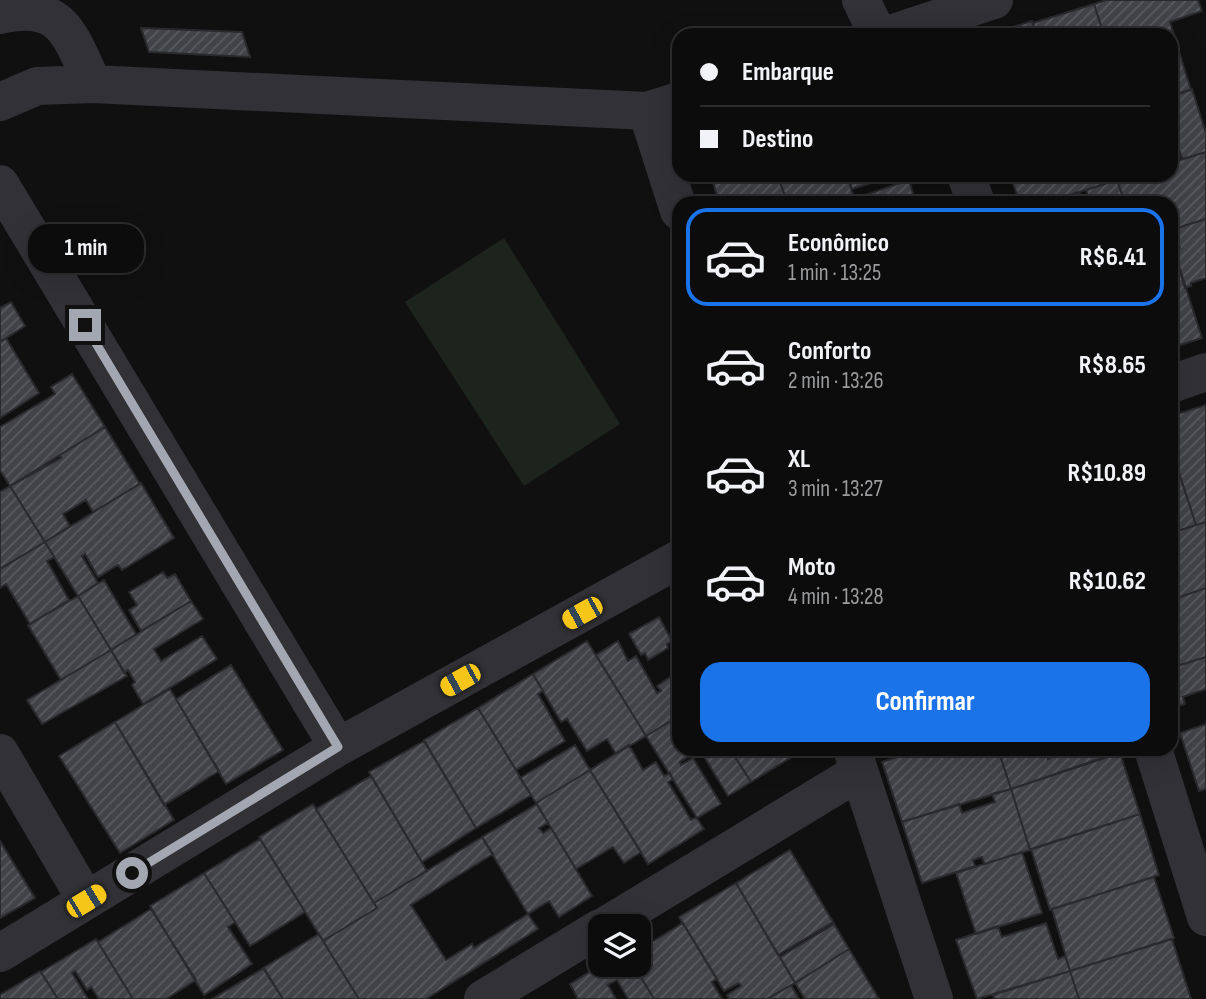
<!DOCTYPE html>
<html lang="pt">
<head>
<meta charset="utf-8">
<style>
	:root { --surface:#0c0c0d; --page:#1a1a1b; --text:#f1f3f6; --muted:#9a9b9d; --line:#2c2c2e; --accent:#1a73e8 }
	body { margin:0; font-family:"Sofia Sans Condensed",sans-serif; background:var(--page); color:var(--text); height:100vh; display:flex; flex-direction:column; font-size:26px; white-space:nowrap }
	* { box-sizing:border-box; margin:0 }
	p { font-size:23px; color:var(--muted) }
	.icon { flex:none; width:38px; height:38px; fill:none; stroke:currentColor; stroke-width:2; stroke-linecap:round; stroke-linejoin:round }
	.map { position:relative; flex:1; overflow:hidden }
	.side { position:absolute; left:672px; top:196px; width:506px; height:560px; display:flex; flex-direction:column; background:var(--surface); border-radius:21px; box-shadow:0 7px 28px #0002,0 0 0 2px var(--line) }
	.side>* { flex:none }
	.top-card { position:absolute; left:672px; top:28px; width:506px; height:154px; border-radius:21px; box-shadow:0 7px 28px #0002,0 0 0 2px var(--line); display:grid; align-content:center; height:154px; padding:0 28px; background:var(--surface) }
	.controls { position:absolute; left:588px; top:914px; display:grid; gap:14px }
	.controls a { display:grid; place-items:center; width:63px; height:63px; border-radius:14px; background:var(--surface); box-shadow:0 7px 28px #0002,0 0 0 2px var(--line); font-size:35px }
	.end { position:absolute; width:32px; height:32px; margin:-16px; border:9px solid #a3a7b1; background:#111; box-shadow:0 0 0 4px #111 }
	.from { border-radius:50% }
	.bubble { position:absolute; height:49px; border-radius:21px; background:var(--surface); box-shadow:0 7px 28px #0002,0 0 0 2px var(--line); font-size:23px; font-weight:700; line-height:49px; text-align:center }
	.car { position:absolute; width:21px; height:42px; margin:-21px -10px; border-radius:9px; box-shadow:0 0 5px 2px #0007; background:linear-gradient(#f5c518 24%,#345 0 40%,#f5c518 0 76%,#345 0 86%,#f5c518 0) }
	.top-card b { display:flex; align-items:center; gap:24px; height:66px; font-size:26px }
	.top-card b+b { border-top:2px solid var(--line) }
	.top-card i { width:18px; height:18px; background:var(--text) }
	ul { padding:12px 0 0; list-style:none }
	li { display:flex; align-items:center; gap:21px; height:98px; margin:0 14px 10px; padding:0 14px; border:4px solid transparent; border-radius:21px }
	li div { flex:1 }
	li b { display:block; font-size:26px }
	li em { font-style:normal; font-weight:700 }
	li.current { border-color:var(--accent) }
	li>.icon { width:63px; height:63px; stroke-width:1.5 }
	.action { display:flex; gap:14px; margin-top:auto; padding:14px 28px }
	.action a { flex:1; height:80px; border-radius:21px; background:var(--accent); color:#fff; font-size:28px; font-weight:700; line-height:80px; text-align:center }
	.map>svg:first-child { display:block }
	.park { fill:#1d241e }
	.building { fill:url(#building-hatch); stroke:#2a2a2d; stroke-width:2 }
	.lines { fill:none; stroke-linecap:round; stroke-linejoin:round }
	.minor { stroke:#323236; stroke-width:38 }
	.route { stroke:#a3a7b1; stroke-width:9 }
</style>
</head>
<body>
<div class="map">
<svg width="1206" height="999" viewBox="0 0 1206 999">
	<defs>
		<pattern id="building-hatch" width="6" height="6" patternUnits="userSpaceOnUse" patternTransform="scale(1.75)"><rect width="6" height="6" fill="#424347"/><path d="M-1 1l2-2M0 6l6-6M5 7l2-2" fill="none" stroke="#5a5b5f"/></pattern>
	</defs>
	<rect width="100%" height="100%" fill="#101011"/>
	<path class="park" d="M504,238L620,424L524,486L405,302Z"/>
	<path class="building" d="M1106,0H1198L1202,11L1170,22L1191,90L1171,96V35H1104L1094,4Z
		M1094,4L1104,35H1036L1033,23Z
		M1032,21L1036,35H987Z
		M141,28L242,32L250,57L149,52Z
		M1192,89L1206,133V152L1182,159L1180,152L1171,154V96Z
		M1206,152V219L1171,230V203H1125L1117,180L1132,175H1171V163Z
		M711,175H778L787,203H719Z
		M784,175H812L814,182L835,175H847L854,198L838,203H802L801,200L787,203L780,182L786,181Z
		M847,175H897L852,189Z
		M1010,175H1116L1117,180L1045,203H1020Z
		M909,180L916,203H858L856,198Z
		M1117,180L1125,203H1090L1086,190Z
		M1080,192L1083,203H1045Z
		M1206,219V278L1191,283V286L1185,288L1174,250L1180,248L1174,229Z
		M1171,241L1202,338L1171,348Z
		M11,302L25,326L0,342V308Z
		M6,338L39,393L0,418V342Z
		M72,374L105,427L10,486L0,470V427L55,394L51,387Z
		M1206,405V522L1196,525L1171,448V416Z
		M105,427L140,484L93,512L86,500L63,514L70,526L45,542L10,486L61,458L60,455Z
		M1171,448L1196,525L1171,533Z
		M141,483L174,538L122,570L118,565L98,577L85,554L82,556L98,583L78,596L45,542Z
		M10,486L45,542L0,569V492Z
		M1206,522V588L1171,600V533Z
		M45,542L54,557L47,561L69,600L30,624L6,584L0,588V569Z
		M163,572L167,578L175,574L191,601L141,631L129,610L137,605L129,592Z
		M104,580L136,634L111,650L78,596Z
		M1206,588V657L1171,668V600Z
		M78,596L111,650L61,680L28,625Z
		M191,601L203,619L154,649L161,661L202,636L217,659L143,704L132,685L135,682L128,670L124,673L111,650Z
		M659,617L672,641L667,644L668,648L648,660L645,653L641,655L629,634Z
		M587,641L646,736L616,754L607,739L587,751L567,719L561,722L533,674Z
		M618,641L628,661L636,656L657,693L661,691L657,686L679,671V716L646,736L596,655Z
		M111,650L127,676L42,724L27,700Z
		M1206,657V689L1183,697L1185,704L1171,708V668Z
		M231,665L283,750L226,784L176,699Z
		M533,674L543,691L538,694L565,741L516,770L478,708Z
		M170,689L219,771L164,805L115,722Z
		M478,708L531,795L476,828L424,740Z
		M679,716V749H701L680,762L681,765L693,758L721,804L697,818L646,736Z
		M115,722L174,820L120,853L59,756Z
		M1206,724V789L1199,791L1180,733Z
		M424,741L476,828L422,862L369,772Z
		M575,745L590,770L536,803L520,778Z
		M629,745L643,770L656,762L664,776L670,773L673,779L668,782L691,820L696,817L704,829L648,864L590,770Z
		M705,749H730L751,782L728,796L703,755L707,753Z
		M730,749H805L751,782Z
		M922,749H998L1011,789L902,822L882,762Z
		M998,749H1045L1048,759L1050,758L1047,749H1099L1102,758L1011,789Z
		M1120,753L1140,814L1030,850L1011,789Z
		M590,770L641,852L624,863L613,847L576,869L536,803Z
		M371,776L427,871L374,903L316,809Z
		M1011,789L1030,850L984,864L982,857L973,860L975,866L922,883L902,822L959,804L962,813L995,802L992,794Z
		M313,804L377,908L323,941L259,837Z
		M537,804L548,823L539,828L543,833L551,828L592,896L559,917L549,901L528,914L482,837Z
		M1140,814L1159,875L1050,910L1031,849Z
		M482,837L493,854L411,905L446,960L472,944L474,948L528,914L538,929L426,999H359L323,941L377,908L374,903Z
		M260,839L305,912L250,946L204,873Z
		M0,841L35,898L0,918Z
		M790,850L833,922L778,955L736,883Z
		M1022,852L1042,913L976,934L956,873Z
		M204,873L235,922L228,927L252,964L204,995L150,906Z
		M1154,877L1174,938L1070,971L1052,909Z
		M736,883L795,983L767,999H729L727,995L741,986L739,983L724,991L679,917Z
		M151,909L196,980L166,999H133L98,942Z
		M683,923L717,979L712,982L722,999H654L633,964H639V950Z
		M1046,923L1058,959L1065,956L1070,971L977,999L956,940L998,926L1002,937Z
		M834,924L849,949L795,983L780,957Z
		M319,934L323,941L359,999H283L263,968Z
		M96,939L133,999H99L91,987L87,990L75,971L72,973L88,999H58L41,972Z
		M1172,939L1191,999H1079L1070,971Z
		M849,949L879,999H805L795,983Z
		M602,964H633L654,999H628L617,980L608,985L616,999H578L570,984Z
		M264,968L283,999H212Z
		M40,971L58,999H0V995Z
		M1070,971L1079,999H994L993,995Z
		M791,985L799,999H767Z"/>
	<g class="lines">
		<path class="minor" d="M861,0L878,35
			M0,15C64,0 70,37 93,84
			M887,35L994,0
			M0,102L37,86L93,84L647,111L679,101
			M647,111L679,211
			M966,175L976,203
			M0,184L338,747
			M1171,384L1206,372
			M852,749L934,999
			M1153,749L1206,917
			M0,753L86,900
			M605,926L859,772
			M0,953L338,747L679,559
			M483,999L600,928"/>
	</g>
	<g class="lines">
		<path class="route" d="M85,325L338,747L132,873"/>
	</g>
</svg>
<div class="controls">
<a><svg class="icon" aria-label="layers" viewBox="0 0 24 24"><path d="M12 4l9 5-9 5-9-5zM3 14l9 5 9-5"/></svg></a>
</div>
<i class="end from" style="left:132px;top:873px"></i>
<i class="end" style="left:85px;top:325px"></i>
<div class="bubble" style="left:28px;top:224px;width:116px">1 min</div>
<i class="car" style="left:582px;top:613px;rotate:241deg"></i>
<i class="car" style="left:460px;top:680px;rotate:241deg"></i>
<i class="car" style="left:86px;top:901px;rotate:59deg"></i>
<div class="top-card">
<b><i class="from"></i>Embarque</b>
<b><i></i>Destino</b>
</div>
<section class="side">
<ul>
<li class="current"><svg class="icon" aria-label="car" viewBox="0 0 24 24"><path d="M5 17H2v-5l4-1 3-4h7l3 4 3 1v5h-3M9 17h6M6 11h13"/><circle cx="7" cy="17" r="2"/><circle cx="17" cy="17" r="2"/></svg><div><b>Econômico</b><p>1 min · 13:25</p></div><em>R$6.41</em></li>
<li><svg class="icon" aria-label="car" viewBox="0 0 24 24"><path d="M5 17H2v-5l4-1 3-4h7l3 4 3 1v5h-3M9 17h6M6 11h13"/><circle cx="7" cy="17" r="2"/><circle cx="17" cy="17" r="2"/></svg><div><b>Conforto</b><p>2 min · 13:26</p></div><em>R$8.65</em></li>
<li><svg class="icon" aria-label="car" viewBox="0 0 24 24"><path d="M5 17H2v-5l4-1 3-4h7l3 4 3 1v5h-3M9 17h6M6 11h13"/><circle cx="7" cy="17" r="2"/><circle cx="17" cy="17" r="2"/></svg><div><b>XL</b><p>3 min · 13:27</p></div><em>R$10.89</em></li>
<li><svg class="icon" aria-label="car" viewBox="0 0 24 24"><path d="M5 17H2v-5l4-1 3-4h7l3 4 3 1v5h-3M9 17h6M6 11h13"/><circle cx="7" cy="17" r="2"/><circle cx="17" cy="17" r="2"/></svg><div><b>Moto</b><p>4 min · 13:28</p></div><em>R$10.62</em></li>
</ul>
<div class="action"><a>Confirmar</a></div>
</section>
</div>
</body>
</html>
